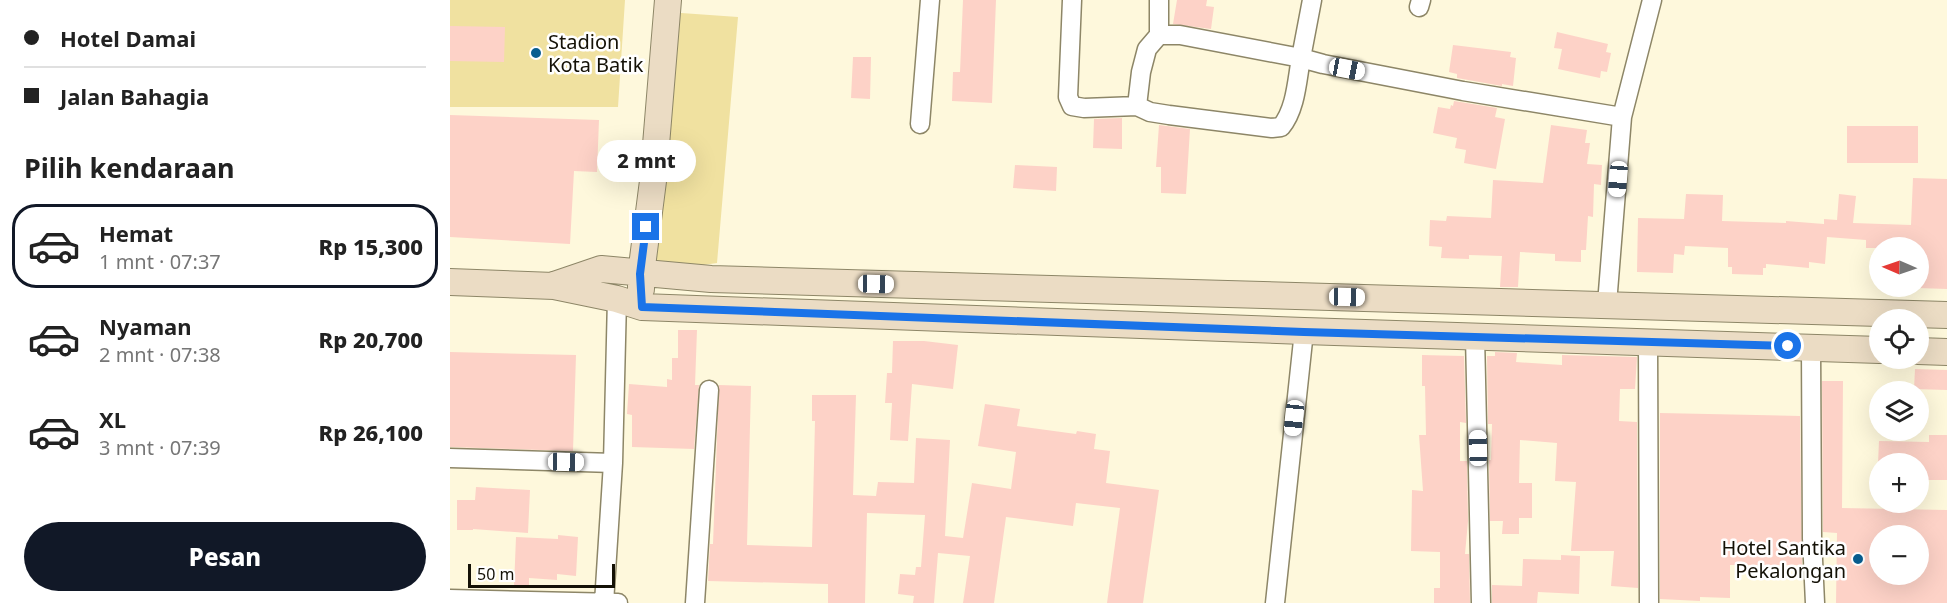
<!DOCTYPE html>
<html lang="id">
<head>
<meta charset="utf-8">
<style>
	:root { --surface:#fff; --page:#f6f6f6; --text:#222; --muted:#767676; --line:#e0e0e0; --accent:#111827 }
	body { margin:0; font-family:"Noto Sans",sans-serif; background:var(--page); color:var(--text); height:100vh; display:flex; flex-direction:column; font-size:22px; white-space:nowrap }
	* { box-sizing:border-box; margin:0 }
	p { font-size:20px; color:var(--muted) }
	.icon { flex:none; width:33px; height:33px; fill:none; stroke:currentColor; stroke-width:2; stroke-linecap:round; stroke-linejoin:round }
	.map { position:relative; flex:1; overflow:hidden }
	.side { display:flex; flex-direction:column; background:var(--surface); width:450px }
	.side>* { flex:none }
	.banner { display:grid; align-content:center; height:132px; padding:0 24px; background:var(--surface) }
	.needle { width:39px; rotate:272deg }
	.tools { position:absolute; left:1419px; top:237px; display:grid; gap:12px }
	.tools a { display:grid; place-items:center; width:60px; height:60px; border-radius:50%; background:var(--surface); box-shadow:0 6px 24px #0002; font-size:30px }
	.scale { position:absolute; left:18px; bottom:15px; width:147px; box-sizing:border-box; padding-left:6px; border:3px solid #141106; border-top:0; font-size:16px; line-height:21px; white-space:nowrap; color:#141106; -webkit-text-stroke:4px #fff; paint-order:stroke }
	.end { position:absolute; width:27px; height:27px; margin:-14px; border:8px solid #1a73e8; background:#fff; box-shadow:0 0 0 3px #fff }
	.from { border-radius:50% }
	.bubble { position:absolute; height:42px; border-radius:21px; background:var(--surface); box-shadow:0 6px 24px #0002; font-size:20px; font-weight:800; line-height:42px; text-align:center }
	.car { position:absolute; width:18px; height:36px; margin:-18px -9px; border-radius:8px; box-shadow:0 0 4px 2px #0007; background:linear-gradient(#fff 24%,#345 0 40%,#fff 0 76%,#345 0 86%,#fff 0) }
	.banner b { display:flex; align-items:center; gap:21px; height:57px; font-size:22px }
	.banner b+b { border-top:2px solid var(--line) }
	.banner i { width:15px; height:15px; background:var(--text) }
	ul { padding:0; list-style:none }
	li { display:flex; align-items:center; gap:18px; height:84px; margin:0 12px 9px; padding:0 12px; border:3px solid transparent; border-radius:24px }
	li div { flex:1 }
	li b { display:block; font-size:22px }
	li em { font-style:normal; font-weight:800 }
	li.active { border-color:var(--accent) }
	li>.icon { width:54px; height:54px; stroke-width:1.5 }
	h2 { padding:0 24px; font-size:27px; line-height:72px }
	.primary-button { display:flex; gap:12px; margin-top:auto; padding:12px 24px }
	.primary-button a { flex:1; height:69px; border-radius:36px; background:var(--accent); color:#fff; font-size:24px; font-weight:800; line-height:69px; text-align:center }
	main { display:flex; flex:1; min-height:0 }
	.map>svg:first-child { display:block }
	.green { fill:#f0e1a0 }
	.building { fill:#fdd2c7; fill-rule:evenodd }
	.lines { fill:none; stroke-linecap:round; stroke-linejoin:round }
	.street-casing { stroke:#8d8667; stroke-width:21 }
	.secondary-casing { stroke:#8d8667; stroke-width:28 }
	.street { stroke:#fff; stroke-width:18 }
	.secondary { stroke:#ebdcc4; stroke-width:26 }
	.route { stroke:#1a73e8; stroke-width:8 }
	.poi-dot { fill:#085e90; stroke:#fff; stroke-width:2 }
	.labels { text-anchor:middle; stroke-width:5; stroke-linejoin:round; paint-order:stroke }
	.poi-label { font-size:20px; fill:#141106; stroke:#fff; text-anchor:start }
</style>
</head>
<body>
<main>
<section class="side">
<div class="banner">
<b><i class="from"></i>Hotel Damai</b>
<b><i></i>Jalan Bahagia</b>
</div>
<h2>Pilih kendaraan</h2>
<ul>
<li class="active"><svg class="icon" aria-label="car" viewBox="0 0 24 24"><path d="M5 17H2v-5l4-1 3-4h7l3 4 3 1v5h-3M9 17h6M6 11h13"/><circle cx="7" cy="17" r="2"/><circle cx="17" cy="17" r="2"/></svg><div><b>Hemat</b><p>1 mnt · 07:37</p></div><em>Rp 15,300</em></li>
<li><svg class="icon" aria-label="car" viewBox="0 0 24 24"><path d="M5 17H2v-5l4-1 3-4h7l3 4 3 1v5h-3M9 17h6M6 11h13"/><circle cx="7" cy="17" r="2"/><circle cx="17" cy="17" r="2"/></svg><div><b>Nyaman</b><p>2 mnt · 07:38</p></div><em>Rp 20,700</em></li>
<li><svg class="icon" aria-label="car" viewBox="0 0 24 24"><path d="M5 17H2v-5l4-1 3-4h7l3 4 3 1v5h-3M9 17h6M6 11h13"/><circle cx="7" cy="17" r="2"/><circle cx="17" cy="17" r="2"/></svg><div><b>XL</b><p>3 mnt · 07:39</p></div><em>Rp 26,100</em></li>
</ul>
<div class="primary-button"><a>Pesan</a></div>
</section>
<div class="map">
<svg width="1497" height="603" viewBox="0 0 1497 603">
	<rect width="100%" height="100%" fill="#fef8dc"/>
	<path class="green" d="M0,0H175L168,107H0Z
		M217,12L288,17L267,263L191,274Z"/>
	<path class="building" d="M513,0H546L542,103L502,101L503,72H510Z
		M727,0H757L756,6L764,7L761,29L723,24Z
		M0,26L55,27L54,62L0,61Z
		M1107,32L1158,44L1156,52L1161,53L1157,72L1151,71L1150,78L1108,69L1112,49L1104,48Z
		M1003,45L1061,52L1060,57L1066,58L1063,86L1052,84V86L1007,78V74L999,72Z
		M403,57H421L420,99L401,98Z
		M1004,101L1047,108L1045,117L1055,119L1046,169L1014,163L1016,150L1005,148L1007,138L983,133L988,107L1000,109L1001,105L1003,106Z
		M0,115L149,120L147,172L124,171L120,244L0,237Z
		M672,118V149L643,148L644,119Z
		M709,125L740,129L736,194L711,193V167H706Z
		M1101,125L1137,130L1135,143H1140L1137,164L1152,165L1151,185L1144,184L1143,217L1138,216L1136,250H1131V262L1105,261V254L1070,252L1068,287H1050L1052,256L1019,255V259L991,258L992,247L979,246L980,220L996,221L997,216L1041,218L1043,180L1093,183Z
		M1397,126H1468V163H1397Z
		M565,165L607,167L606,191L563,188Z
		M1463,178L1497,179V289L1468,288V248H1416V240L1377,237L1375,264L1359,262V268L1316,264V268H1313V275L1282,274V267H1278V248L1235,246L1234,255L1224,254L1223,273L1187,272L1188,218L1234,219L1236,194L1273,195L1272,221L1336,223V221L1374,224V219L1387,220L1389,194L1406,196L1403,223L1461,225Z
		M228,330H247L245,385H249L244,449L182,447V415L177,414L179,384L217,387V379L222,380V358H228Z
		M443,341H474L508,345L503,389L462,384L458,441L440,440L442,403H435L437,373H442Z
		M0,352L126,355L123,451L0,447Z
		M1045,352L1067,353L1066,362L1112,365V355L1187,357L1185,389H1170L1169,421L1187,422L1188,588L1161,586L1164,551H1121L1126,482L1105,481L1107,443L1070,440L1069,483H1082V518H1069V534H1052L1053,521H1040L1039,460H1041L1042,424H1038L1037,356H1045Z
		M972,355L1014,356L1016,423L1010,422V461H1017L1018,521L1015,554H1019L1020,603H984V588H990V552L961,551L962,490L973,491L969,435H976L975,386H972Z
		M1465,369L1497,370V390L1464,389Z
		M1372,381H1393L1392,508L1497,510V603H1386L1387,533L1373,532ZM1430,533L1468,534V574H1430Z
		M269,385L301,386L297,545L362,547L365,421H362V395H406L403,495L426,496L428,482L464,483L466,438L500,440L495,536L513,538L522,483L561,489L566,452L528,446L535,404L570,409L567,426L626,434L627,431L646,434L644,449L660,451L656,483L709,490L693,603H657L670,508L626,503L623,526L556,517L544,603H513L520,556L488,553L484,603H463L464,596L448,594L450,574L465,575L466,567H471L475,515L417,513L415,603H378V584L258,581L260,544H263Z
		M1210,413L1350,416L1352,565H1280V598L1250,597V601L1210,599Z
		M1479,435H1497V480H1469L1470,464H1428L1429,441L1479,442Z
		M26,487L80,490L78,533L23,529V530H7V500H25Z
		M108,535L128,537L126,576L107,574V580L79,578V588L64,587L66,537L108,539Z
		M1111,555L1130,556L1129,594L1088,592L1087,603H1042V585L1072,586L1073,559L1111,560Z"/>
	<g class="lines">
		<g class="street-casing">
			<path id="street" d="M622,0L618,97L622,106L634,108L687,106L691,72L697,49L709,35H730L851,58C847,80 846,109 831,127L822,128L719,115L700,112L687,106
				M709,0V35
				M862,0L851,58L873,64L1013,91L1172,117
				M969,7L971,0
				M470,124L480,0
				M1157,304L1172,117L1202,0
				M1025,336L1031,603
				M1198,342L1199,603
				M1361,347L1362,538L1365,603
				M0,458L163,463
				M0,599L168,603
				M154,603L163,463L167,299
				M245,603L259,390
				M825,603L854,331"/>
		</g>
		<g class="secondary-casing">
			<path id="secondary" d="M0,282L104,286L167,299L192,307L854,331L1430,350
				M104,285L151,269L261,279L1497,315
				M191,289V274L203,181L218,0
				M1468,351L1497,352"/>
		</g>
		<use href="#street" class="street"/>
		<use href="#secondary" class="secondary"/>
	</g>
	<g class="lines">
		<path class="route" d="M196,227L190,274L192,307L854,332L1338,346"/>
	</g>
	<g class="poi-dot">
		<circle cx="86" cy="53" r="6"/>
		<circle cx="1408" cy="559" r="6"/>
	</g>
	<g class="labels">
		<g class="poi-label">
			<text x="98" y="49">Stadion<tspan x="98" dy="23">Kota Batik</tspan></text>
			<text x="1396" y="555" text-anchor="end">Hotel Santika<tspan x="1396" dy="23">Pekalongan</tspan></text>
		</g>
	</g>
</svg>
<div class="tools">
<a><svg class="needle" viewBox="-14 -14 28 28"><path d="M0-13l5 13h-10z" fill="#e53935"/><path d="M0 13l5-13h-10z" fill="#767676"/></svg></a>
<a><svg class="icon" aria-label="locate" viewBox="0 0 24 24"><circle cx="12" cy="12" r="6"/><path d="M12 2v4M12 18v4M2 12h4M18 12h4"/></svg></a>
<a><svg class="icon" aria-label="layers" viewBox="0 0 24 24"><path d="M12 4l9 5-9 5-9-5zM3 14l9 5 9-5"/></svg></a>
<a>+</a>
<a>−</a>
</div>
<div class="scale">50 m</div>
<i class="end from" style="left:1338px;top:346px"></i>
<i class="end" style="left:196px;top:227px"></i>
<div class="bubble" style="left:147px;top:140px;width:99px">2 mnt</div>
<i class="car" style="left:897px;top:69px;rotate:101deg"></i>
<i class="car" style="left:1168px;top:179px;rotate:185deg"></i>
<i class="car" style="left:426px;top:284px;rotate:91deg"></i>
<i class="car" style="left:897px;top:297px;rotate:91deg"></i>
<i class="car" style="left:844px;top:418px;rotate:186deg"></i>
<i class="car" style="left:1028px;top:448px;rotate:359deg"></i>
<i class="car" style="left:116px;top:462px;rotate:91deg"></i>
</div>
</main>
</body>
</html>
